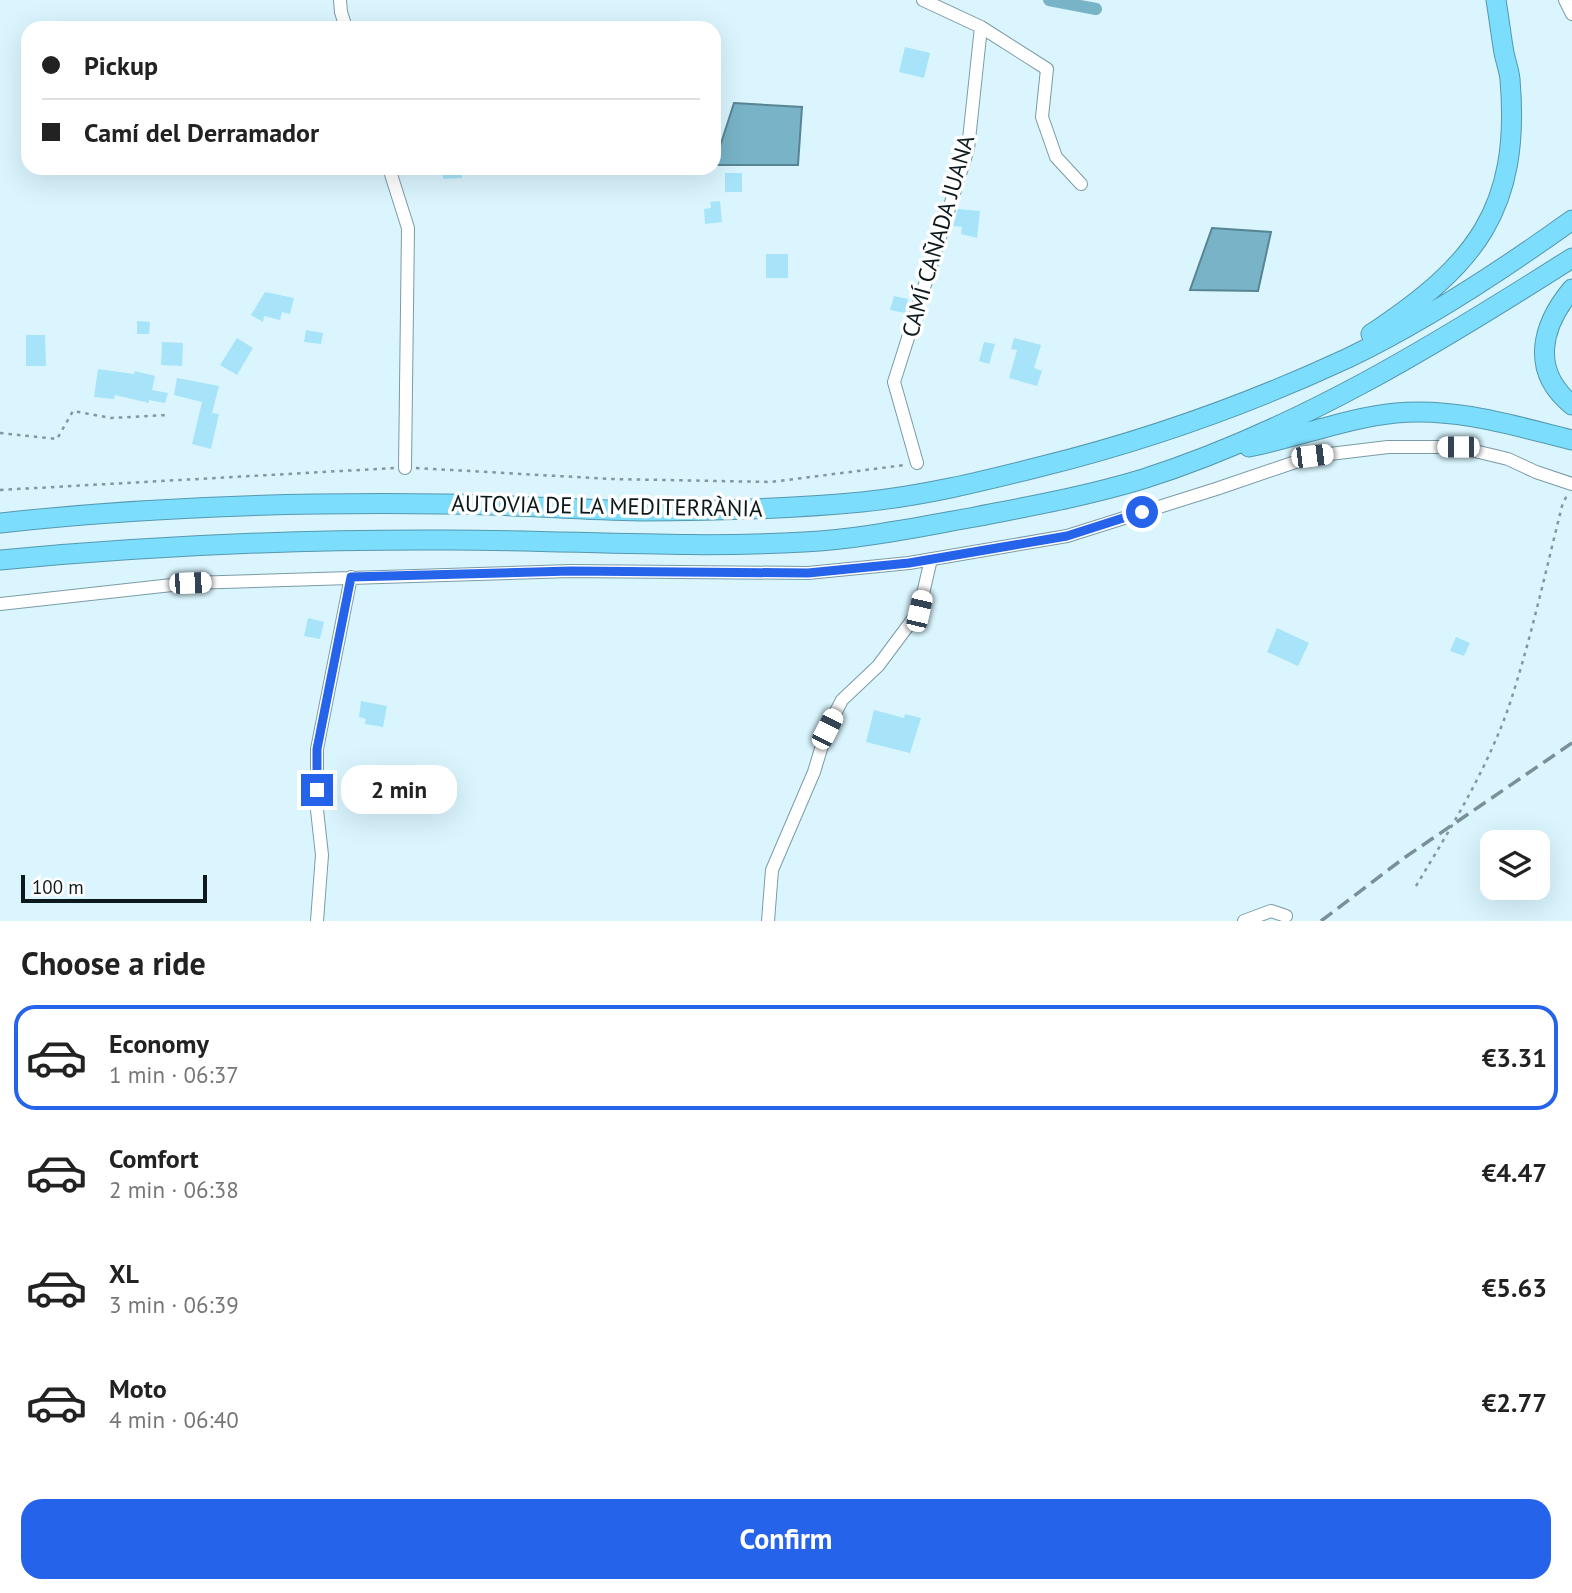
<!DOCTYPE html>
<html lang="en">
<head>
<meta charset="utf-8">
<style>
	:root { --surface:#fff; --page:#f2f2f2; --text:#222; --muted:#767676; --line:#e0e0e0; --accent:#2563eb }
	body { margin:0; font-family:"PT Sans",sans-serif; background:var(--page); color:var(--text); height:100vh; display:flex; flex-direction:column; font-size:26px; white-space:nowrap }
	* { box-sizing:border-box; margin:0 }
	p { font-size:23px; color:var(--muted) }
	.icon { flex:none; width:38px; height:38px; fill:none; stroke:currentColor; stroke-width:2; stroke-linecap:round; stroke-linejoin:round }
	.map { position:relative; height:921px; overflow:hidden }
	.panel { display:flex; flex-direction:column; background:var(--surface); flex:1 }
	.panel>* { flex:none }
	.top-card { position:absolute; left:21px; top:21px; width:700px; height:154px; border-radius:21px; box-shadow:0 7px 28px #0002; display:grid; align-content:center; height:154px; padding:0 21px; background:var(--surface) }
	.controls { position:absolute; left:1480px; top:830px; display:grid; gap:14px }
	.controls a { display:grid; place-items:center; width:70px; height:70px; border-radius:14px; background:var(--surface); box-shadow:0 7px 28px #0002; font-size:35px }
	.scale { position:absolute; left:21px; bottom:18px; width:186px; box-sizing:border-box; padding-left:7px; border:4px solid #0c191d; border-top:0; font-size:19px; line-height:24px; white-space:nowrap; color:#0c191d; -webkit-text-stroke:5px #fff; paint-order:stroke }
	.end { position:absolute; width:32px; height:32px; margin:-16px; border:9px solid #2563eb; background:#fff; box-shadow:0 0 0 4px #fff }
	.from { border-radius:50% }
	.bubble { position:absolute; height:49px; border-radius:21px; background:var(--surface); box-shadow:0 7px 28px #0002; font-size:23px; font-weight:700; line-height:49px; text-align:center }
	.car { position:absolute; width:21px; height:42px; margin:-21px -10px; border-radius:9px; box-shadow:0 0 5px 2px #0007; background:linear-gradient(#fff 24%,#345 0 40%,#fff 0 76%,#345 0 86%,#fff 0) }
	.top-card b { display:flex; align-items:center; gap:24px; height:66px; font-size:26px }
	.top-card b+b { border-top:2px solid var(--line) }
	.top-card i { width:18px; height:18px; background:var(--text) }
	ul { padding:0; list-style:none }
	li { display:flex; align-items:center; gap:21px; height:105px; margin:0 14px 10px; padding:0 7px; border:4px solid transparent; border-radius:21px }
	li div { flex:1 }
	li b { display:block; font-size:26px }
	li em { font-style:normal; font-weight:700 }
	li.active { border-color:var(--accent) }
	li>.icon { width:63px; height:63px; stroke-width:1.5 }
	h2 { padding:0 21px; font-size:32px; line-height:84px }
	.button { display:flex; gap:14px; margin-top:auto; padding:14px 21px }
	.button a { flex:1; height:80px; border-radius:21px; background:var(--accent); color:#fff; font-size:28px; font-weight:700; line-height:80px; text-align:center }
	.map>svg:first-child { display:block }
	.water { fill:#78b3c7; stroke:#588594; stroke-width:2 }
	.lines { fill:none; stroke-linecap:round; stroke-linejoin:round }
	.canal { stroke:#78b3c7; stroke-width:12 }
	.building { fill:#a7e4f9 }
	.minor-casing { stroke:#7b9ba6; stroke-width:14 }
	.highway-casing { stroke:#5598ae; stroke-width:21 }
	.path { stroke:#82979e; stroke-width:2.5; stroke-dasharray:3.5 5; stroke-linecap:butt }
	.minor { stroke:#fff; stroke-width:12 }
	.highway { stroke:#7cddfc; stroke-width:19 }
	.rail { stroke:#7a8f96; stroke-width:3.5; stroke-dasharray:14 7; stroke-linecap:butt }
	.route { stroke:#2563eb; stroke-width:9 }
	.labels { text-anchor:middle; stroke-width:7; stroke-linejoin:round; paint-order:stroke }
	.street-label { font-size:23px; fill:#0c191d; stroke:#fff }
</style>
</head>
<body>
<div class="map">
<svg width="1572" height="921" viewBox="0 0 1572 921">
	<rect width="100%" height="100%" fill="#daf5fe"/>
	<path class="water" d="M734,103L802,107L798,165H714Z
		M1212,228L1271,232L1258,291L1190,290Z"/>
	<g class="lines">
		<path class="canal" d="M1049,0L1096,9"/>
	</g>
	<path class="building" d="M905,47L930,53L924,78L899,72Z
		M443,168H461L462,178L443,179Z
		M725,173H742V192H725Z
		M720,201L722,222L705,224L704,209L711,208L710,202Z
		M958,209L980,211L977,238L961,234L962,227L953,226Z
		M766,254H788V278H766Z
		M265,292L294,298L290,314L282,312L280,320L264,316L263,322L251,315Z
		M894,296L908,299L905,313L890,310Z
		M137,321L150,322L149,334H137Z
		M306,330L323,333L321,344L304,342Z
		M26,335H45L46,366H26Z
		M237,338L253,348L237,375L220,365Z
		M1014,338L1041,345L1034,368L1042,371L1037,386L1009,378L1017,350L1011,349Z
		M162,342L183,343L182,366L161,365Z
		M984,342L995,344L989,364L979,361Z
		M98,369L134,374L135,371L155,376L152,390L168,393L165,403L149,400V403L115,395L114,399L94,397Z
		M177,378L219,386L212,413L219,414L211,449L192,444L202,402L174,395Z
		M308,618L324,622L320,639L304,636Z
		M1277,628L1309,643L1298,666L1267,652Z
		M1456,637L1470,643L1464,656L1450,651Z
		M361,701L387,706L383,727L365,724L366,719L359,717Z
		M874,710L904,718L905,714L921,718L910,753L866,742Z"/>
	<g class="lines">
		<g class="minor-casing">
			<path id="minor" d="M340,0L341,12L346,28
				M1565,0L1572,14
				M981,27L1047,69L1042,117L1056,157L1081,184
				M389,168L408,228L405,468
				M917,463L894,382L968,149L981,27L923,0
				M0,604L190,583L571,571L808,573L909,563L1067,536L1216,489L1313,456L1388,447H1458L1508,459L1536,472L1572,484
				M317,921L322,855L317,810V749L351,577
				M768,921L772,870L814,772L827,729L842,700L878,666L919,611L931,559
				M1244,921L1271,911L1286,916"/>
		</g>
		<g class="highway-casing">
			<path id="highway" d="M1572,289C1541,326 1530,371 1572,405
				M1371,334C1475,265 1521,210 1510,79C1509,70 1506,62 1504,53C1501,35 1499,18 1496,0
				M1249,447C1299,437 1346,418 1396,413C1455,407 1515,426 1572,440
				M0,523C146,507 296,502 443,504C509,504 574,510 640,511C714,511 788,509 862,502C922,496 980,482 1039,467C1145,441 1249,404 1348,358C1427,320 1501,271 1572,220
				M0,560C150,546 300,539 451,540C569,540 686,549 804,542C861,539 918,527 975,517C1031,506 1087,496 1143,479C1297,430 1437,344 1572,258"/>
		</g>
		<path class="path" d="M0,433L57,439L73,411L111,418L168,415
			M416,468L611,479L771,482L905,465
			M0,490L395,468
			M1416,886C1452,826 1490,765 1512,697C1532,634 1546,570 1562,506L1567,495"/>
		<use href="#minor" class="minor"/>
		<use href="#highway" class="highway"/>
		<path class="rail" d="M1321,921L1404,858L1572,743"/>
	</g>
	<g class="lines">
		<path class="route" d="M317,790V749L351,577L571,571L808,573L909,563L1067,536L1142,512"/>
	</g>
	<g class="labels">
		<g class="street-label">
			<text transform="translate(938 236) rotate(-74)" y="8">CAMÍ CAÑADA JUANA</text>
			<text transform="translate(607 506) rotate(1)" y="8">AUTOVIA DE LA MEDITERRÀNIA</text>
		</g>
	</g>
</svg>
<div class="controls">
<a><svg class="icon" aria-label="layers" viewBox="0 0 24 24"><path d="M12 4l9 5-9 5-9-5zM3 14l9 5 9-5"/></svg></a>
</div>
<div class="scale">100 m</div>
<i class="end from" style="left:1142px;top:512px"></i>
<i class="end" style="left:317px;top:790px"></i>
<div class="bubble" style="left:341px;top:765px;width:116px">2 min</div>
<i class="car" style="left:1458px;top:447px;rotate:270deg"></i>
<i class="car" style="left:1312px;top:456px;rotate:83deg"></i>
<i class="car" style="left:190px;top:583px;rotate:88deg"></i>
<i class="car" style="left:919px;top:611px;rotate:13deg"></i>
<i class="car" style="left:827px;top:729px;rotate:27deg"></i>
<div class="top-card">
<b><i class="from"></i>Pickup</b>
<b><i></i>Camí del Derramador</b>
</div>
</div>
<section class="panel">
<h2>Choose a ride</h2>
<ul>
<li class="active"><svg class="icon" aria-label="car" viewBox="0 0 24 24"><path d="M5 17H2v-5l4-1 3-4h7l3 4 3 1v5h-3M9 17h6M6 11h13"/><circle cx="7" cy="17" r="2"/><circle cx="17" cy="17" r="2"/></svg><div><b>Economy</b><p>1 min · 06:37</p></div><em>€3.31</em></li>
<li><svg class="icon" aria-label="car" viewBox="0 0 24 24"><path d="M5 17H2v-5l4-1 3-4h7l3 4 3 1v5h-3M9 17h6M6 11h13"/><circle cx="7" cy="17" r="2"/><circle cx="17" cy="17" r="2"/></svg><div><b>Comfort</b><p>2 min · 06:38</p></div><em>€4.47</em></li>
<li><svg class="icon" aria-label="car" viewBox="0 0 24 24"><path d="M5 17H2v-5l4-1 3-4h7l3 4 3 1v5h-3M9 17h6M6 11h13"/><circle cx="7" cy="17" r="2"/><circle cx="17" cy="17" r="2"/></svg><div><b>XL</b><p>3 min · 06:39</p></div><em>€5.63</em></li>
<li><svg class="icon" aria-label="car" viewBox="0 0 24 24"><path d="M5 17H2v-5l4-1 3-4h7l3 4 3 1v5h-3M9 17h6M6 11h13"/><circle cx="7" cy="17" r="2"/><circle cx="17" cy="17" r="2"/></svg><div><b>Moto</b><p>4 min · 06:40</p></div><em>€2.77</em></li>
</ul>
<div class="button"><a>Confirm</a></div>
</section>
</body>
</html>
